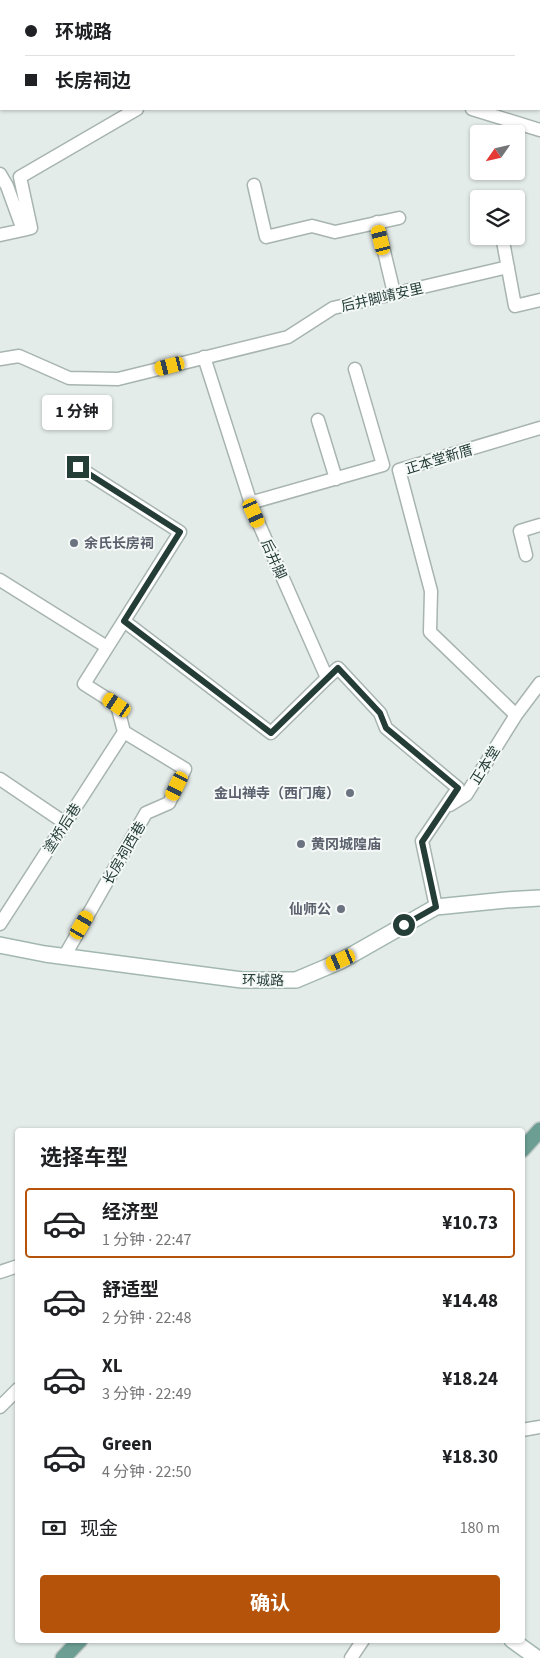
<!DOCTYPE html>
<html lang="zh">
<head>
<meta charset="utf-8">
<style>
	:root { --surface:#fff; --page:#f2f2f2; --text:#202124; --muted:#757577; --line:#e0e0e0; --accent:#b45309 }
	body { margin:0; font-family:"Source Sans 3","Noto Sans SC",sans-serif; background:var(--page); color:var(--text); height:100vh; display:flex; flex-direction:column; font-size:19px; white-space:nowrap }
	* { box-sizing:border-box; margin:0 }
	p { font-size:16px; color:var(--muted) }
	.icon { flex:none; width:28px; height:28px; fill:none; stroke:currentColor; stroke-width:2; stroke-linecap:round; stroke-linejoin:round }
	.map { position:relative; flex:1; overflow:hidden }
	.sheet { position:absolute; left:15px; top:1128px; width:510px; height:515px; display:flex; flex-direction:column; background:var(--surface); border-radius:5px; box-shadow:0 1px 4px #0004 }
	.sheet>* { flex:none }
	.hud { position:absolute; left:0px; top:0px; width:540px; height:110px; box-shadow:0 1px 4px #0004; display:grid; align-content:center; height:110px; padding:0 25px; background:var(--surface) }
	.needle { width:32px; rotate:236deg }
	.buttons { position:absolute; left:470px; top:125px; display:grid; gap:10px }
	.buttons a { display:grid; place-items:center; width:55px; height:55px; border-radius:5px; background:var(--surface); box-shadow:0 1px 4px #0004; font-size:25px }
	.end { position:absolute; width:22px; height:22px; margin:-11px; border:6px solid #253d37; background:#fff; box-shadow:0 0 0 2px #fff }
	.from { border-radius:50% }
	.bubble { position:absolute; height:35px; border-radius:5px; background:var(--surface); box-shadow:0 1px 4px #0004; font-size:16px; font-weight:700; line-height:35px; text-align:center }
	.car { position:absolute; width:15px; height:30px; margin:-15px -8px; border-radius:6px; box-shadow:0 0 4px 1px #0007; background:linear-gradient(#f5c518 24%,#345 0 40%,#f5c518 0 76%,#345 0 86%,#f5c518 0) }
	.hud b { display:flex; align-items:center; gap:18px; height:48px; font-size:19px }
	.hud b+b { border-top:1px solid var(--line) }
	.hud i { width:12px; height:12px; background:var(--text) }
	ul { padding:0; list-style:none }
	li { display:flex; align-items:center; gap:15px; height:70px; margin:0 10px 8px; padding:0 15px; border:2px solid transparent; border-radius:5px }
	li div { flex:1 }
	li b { display:block; font-size:19px }
	li em { font-style:normal; font-weight:700 }
	li.selected { border-color:var(--accent) }
	li>.icon { width:45px; height:45px; stroke-width:1.5 }
	h2 { padding:0 25px; font-size:22px; line-height:60px }
	.pay { display:flex; align-items:center; gap:12px; height:55px; padding:0 25px; font-size:19px }
	.pay p { margin-inline-start:auto }
	.action { display:flex; gap:10px; margin-top:auto; padding:10px 25px }
	.action a { flex:1; height:58px; border-radius:5px; background:var(--accent); color:#fff; font-size:20px; font-weight:700; line-height:58px; text-align:center }
	.map>svg:first-child { display:block }
	.lines { fill:none; stroke-linecap:round; stroke-linejoin:round }
	.lane-casing { stroke:#a7b4b0; stroke-width:15 }
	.secondary-casing { stroke:#a3b7b1; stroke-width:18 }
	.primary-casing { stroke:#c2c9c7; stroke-width:18 }
	.lane { stroke:#fff; stroke-width:12 }
	.secondary { stroke:#fff; stroke-width:15 }
	.primary { stroke:#6c9e94; stroke-width:15 }
	.route { stroke:#253d37; stroke-width:6 }
	.worship-dot { fill:#6b7280; stroke:#f4f9f7; stroke-width:2 }
	.labels { text-anchor:middle; stroke-width:4; stroke-linejoin:round; paint-order:stroke }
	.street-label { font-size:14px; fill:#253d37; stroke:#f4f9f7 }
	.worship-label { font-size:14px; font-weight:bold; fill:#5b616d; stroke:#f4f9f7; text-anchor:start }
</style>
</head>
<body>
<div class="map">
<svg width="540" height="1658" viewBox="0 0 540 1658">
	<rect width="100%" height="100%" fill="#e4ece9"/>
	<g class="lines">
		<g class="lane-casing">
			<path id="lane" d="M513,0L516,1
				M345,1V0
				M539,9L540,10
				M472,109L540,130
				M0,174L7,186L23,230L0,235
				M254,185L266,237L312,226L335,232L399,218
				M377,222L394,293
				M23,230L31,228L20,177L137,109
				M502,236L515,306L540,300
				M0,359L19,356L69,378L118,379L288,337L333,308L508,267
				M318,420L336,479
				M78,467L180,532L84,684L117,705L124,732
				M250,503L383,465L355,369
				M526,555L520,531L540,525
				M0,580L107,647
				M124,621L271,733L327,678L254,513L204,357
				M327,678L338,668L380,713L386,728L458,788L422,841L436,907
				M516,715L430,632L431,591L399,470L540,428
				M0,779L65,823
				M450,805L466,795L516,715L540,683
				M0,924L124,732
				M64,957L146,813L169,803L185,769L124,732
				M0,1272L18,1266
				M0,1407L18,1389
				M522,1430L540,1427
				M351,1658L363,1640"/>
		</g>
		<g class="secondary-casing">
			<path id="secondary" d="M0,945L45,954L242,980H296L341,961L436,907L506,900L540,898
				M512,1640L537,1658"/>
		</g>
		<g class="primary-casing">
			<path id="primary" d="M522,1150L540,1130
				M63,1658L80,1640"/>
		</g>
		<use href="#lane" class="lane"/>
		<use href="#secondary" class="secondary"/>
		<use href="#primary" class="primary"/>
	</g>
	<g class="lines">
		<path class="route" d="M78,467L180,532L124,621L271,733L338,668L380,713L386,728L458,788L422,842L436,907L404,925"/>
	</g>
	<g class="worship-dot">
		<circle cx="74" cy="543" r="5"/>
		<circle cx="350" cy="793" r="5"/>
		<circle cx="301" cy="844" r="5"/>
		<circle cx="341" cy="909" r="5"/>
	</g>
	<g class="labels">
		<g class="street-label">
			<text transform="translate(382 297) rotate(-13)" y="5">后井脚靖安里</text>
			<text transform="translate(439 459) rotate(-17)" y="5">正本堂新厝</text>
			<text transform="translate(274 559) rotate(66)" y="5">后井脚</text>
			<text transform="translate(485 765) rotate(-58)" y="5">正本堂</text>
			<text transform="translate(62 828) rotate(-57)" y="5">塗桥后巷</text>
			<text transform="translate(124 853) rotate(-60)" y="5">长房祠西巷</text>
			<text transform="translate(263 980) rotate(1)" y="5">环城路</text>
		</g>
		<g class="worship-label">
			<text x="84" y="548">余氏长房祠</text>
			<text x="340" y="798" text-anchor="end">金山禅寺（西门庵）</text>
			<text x="311" y="849">黄冈城隍庙</text>
			<text x="331" y="914" text-anchor="end">仙师公</text>
		</g>
	</g>
</svg>
<div class="buttons">
<a><svg class="needle" viewBox="-14 -14 28 28"><path d="M0-13l5 13h-10z" fill="#e53935"/><path d="M0 13l5-13h-10z" fill="#757577"/></svg></a>
<a><svg class="icon" aria-label="layers" viewBox="0 0 24 24"><path d="M12 4l9 5-9 5-9-5zM3 14l9 5 9-5"/></svg></a>
</div>
<i class="end from" style="left:404px;top:925px"></i>
<i class="end" style="left:78px;top:467px"></i>
<div class="bubble" style="left:42px;top:395px;width:70px">1 分钟</div>
<i class="car" style="left:381px;top:240px;rotate:346deg"></i>
<i class="car" style="left:170px;top:366px;rotate:256deg"></i>
<i class="car" style="left:254px;top:513px;rotate:156deg"></i>
<i class="car" style="left:117px;top:705px;rotate:304deg"></i>
<i class="car" style="left:177px;top:786px;rotate:206deg"></i>
<i class="car" style="left:82px;top:925px;rotate:30deg"></i>
<i class="car" style="left:341px;top:960px;rotate:247deg"></i>
<div class="hud">
<b><i class="from"></i>环城路</b>
<b><i></i>长房祠边</b>
</div>
<section class="sheet">
<h2>选择车型</h2>
<ul>
<li class="selected"><svg class="icon" aria-label="car" viewBox="0 0 24 24"><path d="M5 17H2v-5l4-1 3-4h7l3 4 3 1v5h-3M9 17h6M6 11h13"/><circle cx="7" cy="17" r="2"/><circle cx="17" cy="17" r="2"/></svg><div><b>经济型</b><p>1 分钟 · 22:47</p></div><em>¥10.73</em></li>
<li><svg class="icon" aria-label="car" viewBox="0 0 24 24"><path d="M5 17H2v-5l4-1 3-4h7l3 4 3 1v5h-3M9 17h6M6 11h13"/><circle cx="7" cy="17" r="2"/><circle cx="17" cy="17" r="2"/></svg><div><b>舒适型</b><p>2 分钟 · 22:48</p></div><em>¥14.48</em></li>
<li><svg class="icon" aria-label="car" viewBox="0 0 24 24"><path d="M5 17H2v-5l4-1 3-4h7l3 4 3 1v5h-3M9 17h6M6 11h13"/><circle cx="7" cy="17" r="2"/><circle cx="17" cy="17" r="2"/></svg><div><b>XL</b><p>3 分钟 · 22:49</p></div><em>¥18.24</em></li>
<li><svg class="icon" aria-label="car" viewBox="0 0 24 24"><path d="M5 17H2v-5l4-1 3-4h7l3 4 3 1v5h-3M9 17h6M6 11h13"/><circle cx="7" cy="17" r="2"/><circle cx="17" cy="17" r="2"/></svg><div><b>Green</b><p>4 分钟 · 22:50</p></div><em>¥18.30</em></li>
</ul>
<div class="pay"><svg class="icon" aria-label="cash" viewBox="0 0 24 24"><path d="M3 7h18v10H3z"/><circle cx="12" cy="12" r="2"/></svg>现金<p>180 m</p></div>
<div class="action"><a>确认</a></div>
</section>
</div>
</body>
</html>
